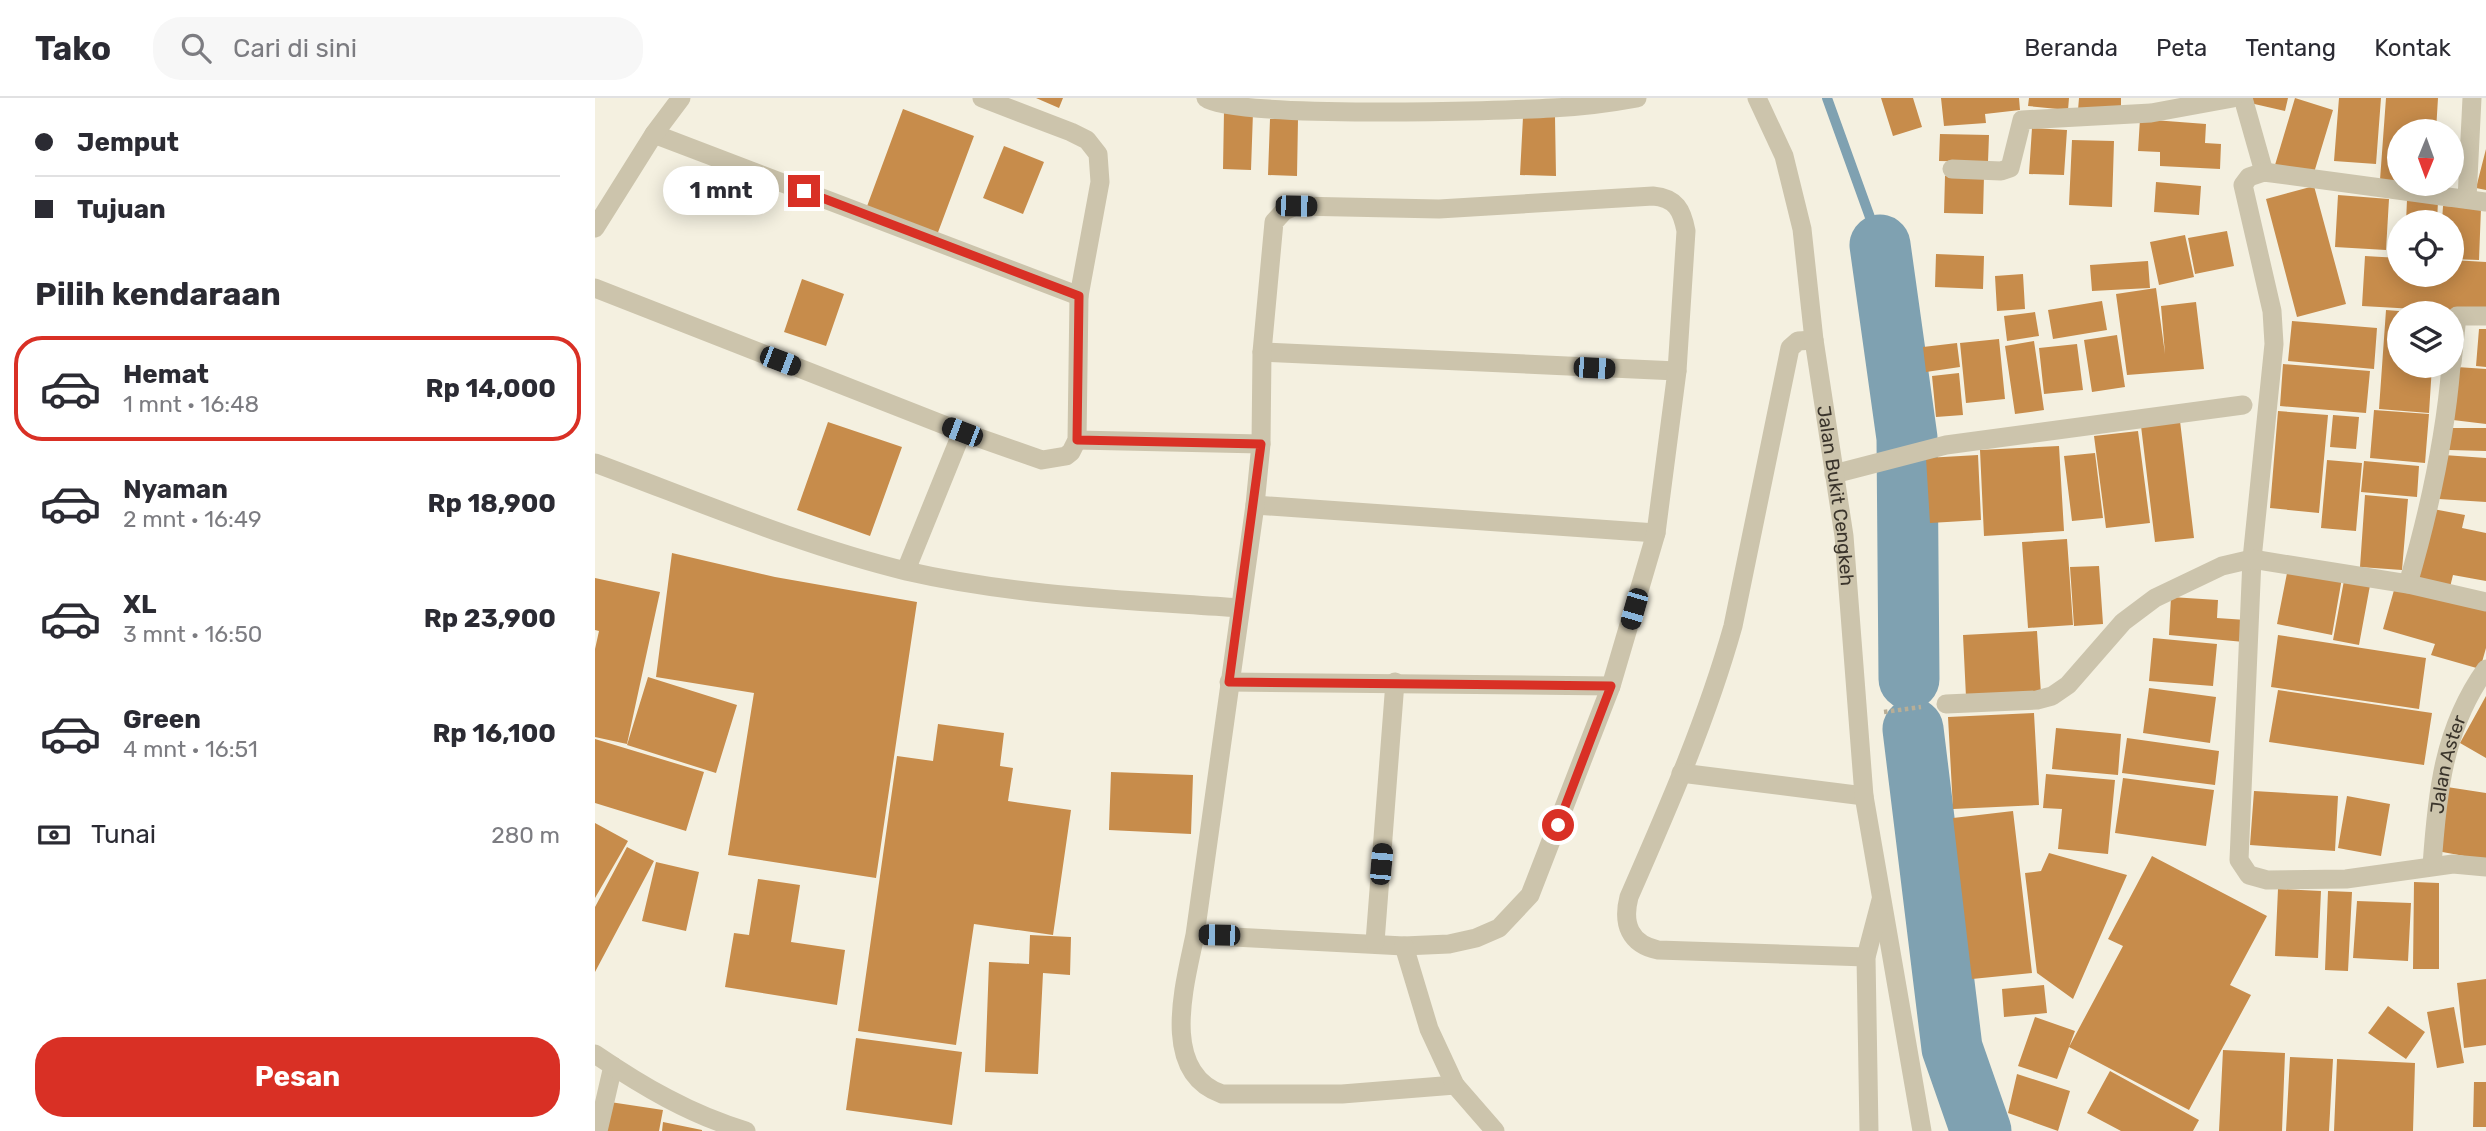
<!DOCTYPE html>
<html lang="id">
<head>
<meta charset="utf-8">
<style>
	:root { --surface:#fff; --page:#f7f7f7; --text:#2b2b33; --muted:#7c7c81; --line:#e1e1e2; --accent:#d93025 }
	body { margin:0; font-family:Rubik,sans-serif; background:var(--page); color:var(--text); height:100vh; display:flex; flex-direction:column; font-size:26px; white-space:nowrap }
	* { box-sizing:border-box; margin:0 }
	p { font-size:23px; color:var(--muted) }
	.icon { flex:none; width:38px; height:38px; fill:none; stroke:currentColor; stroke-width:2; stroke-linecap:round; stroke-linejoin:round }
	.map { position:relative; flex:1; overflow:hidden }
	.panel { display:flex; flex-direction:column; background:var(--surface); width:595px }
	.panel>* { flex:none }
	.guide { display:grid; align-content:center; height:154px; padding:0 35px; background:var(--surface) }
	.needle { width:46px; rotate:181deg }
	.tools { position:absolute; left:1792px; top:21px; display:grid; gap:14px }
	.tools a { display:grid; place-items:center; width:77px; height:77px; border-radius:50%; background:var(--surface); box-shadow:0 4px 18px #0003; font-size:35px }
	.end { position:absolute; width:32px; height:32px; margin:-16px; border:9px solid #d93025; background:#fff; box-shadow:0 0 0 4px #fff }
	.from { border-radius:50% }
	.bubble { position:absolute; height:49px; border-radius:24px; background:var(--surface); box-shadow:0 4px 18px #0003; font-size:23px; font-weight:700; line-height:49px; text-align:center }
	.car { position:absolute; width:21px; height:42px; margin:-21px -10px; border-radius:9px; box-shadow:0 0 5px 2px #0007; background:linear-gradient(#222 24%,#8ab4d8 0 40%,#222 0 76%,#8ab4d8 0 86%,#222 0) }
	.guide b { display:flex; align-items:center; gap:24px; height:66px; font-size:26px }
	.guide b+b { border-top:2px solid var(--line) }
	.guide i { width:18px; height:18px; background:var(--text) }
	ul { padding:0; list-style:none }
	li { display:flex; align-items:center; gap:21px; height:105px; margin:0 14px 10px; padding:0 21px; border:4px solid transparent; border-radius:28px }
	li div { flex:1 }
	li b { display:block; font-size:26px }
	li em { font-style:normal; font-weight:700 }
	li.selected { border-color:var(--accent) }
	li>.icon { width:63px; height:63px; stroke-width:1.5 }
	h2 { padding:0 35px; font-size:32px; line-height:84px }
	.pay { display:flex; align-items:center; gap:18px; height:77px; padding:0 35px; font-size:26px }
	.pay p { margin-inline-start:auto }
	.cta { display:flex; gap:14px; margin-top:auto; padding:14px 35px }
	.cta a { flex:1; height:80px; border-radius:28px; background:var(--accent); color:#fff; font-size:28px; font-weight:700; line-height:80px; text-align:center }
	header { display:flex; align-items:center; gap:42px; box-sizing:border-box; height:98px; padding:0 35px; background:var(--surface); border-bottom:2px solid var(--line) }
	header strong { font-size:33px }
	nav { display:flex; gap:38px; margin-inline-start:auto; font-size:24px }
	.search { width:490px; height:63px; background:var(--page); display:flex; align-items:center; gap:18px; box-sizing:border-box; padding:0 24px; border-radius:28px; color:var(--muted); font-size:26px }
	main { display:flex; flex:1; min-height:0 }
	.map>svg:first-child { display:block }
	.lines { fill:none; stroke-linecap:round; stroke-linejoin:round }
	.stream { stroke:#7fa1b1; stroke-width:10 }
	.river { stroke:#7fa1b1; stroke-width:61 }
	.building { fill:#c78c4b }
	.path { stroke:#b8ae96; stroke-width:4.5; stroke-dasharray:3.5 3.5; stroke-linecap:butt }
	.minor { stroke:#ccc4ac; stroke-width:19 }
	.tertiary { stroke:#ccc4ac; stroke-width:19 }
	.route { stroke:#d93025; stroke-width:9 }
	.labels { text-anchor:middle; stroke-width:5; stroke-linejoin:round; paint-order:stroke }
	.street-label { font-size:19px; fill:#3a342b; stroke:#fbf8ed }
</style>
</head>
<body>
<header>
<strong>Tako</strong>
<div class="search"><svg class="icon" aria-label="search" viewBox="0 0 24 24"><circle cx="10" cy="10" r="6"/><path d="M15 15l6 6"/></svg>Cari di sini</div>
<nav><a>Beranda</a><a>Peta</a><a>Tentang</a><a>Kontak</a></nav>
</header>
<main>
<section class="panel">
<div class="guide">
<b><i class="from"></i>Jemput</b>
<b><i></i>Tujuan</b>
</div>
<h2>Pilih kendaraan</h2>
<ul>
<li class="selected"><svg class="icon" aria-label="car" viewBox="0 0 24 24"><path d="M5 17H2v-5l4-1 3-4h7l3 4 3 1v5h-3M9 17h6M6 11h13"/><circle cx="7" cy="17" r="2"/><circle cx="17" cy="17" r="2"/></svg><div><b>Hemat</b><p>1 mnt · 16:48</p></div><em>Rp 14,000</em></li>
<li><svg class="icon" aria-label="car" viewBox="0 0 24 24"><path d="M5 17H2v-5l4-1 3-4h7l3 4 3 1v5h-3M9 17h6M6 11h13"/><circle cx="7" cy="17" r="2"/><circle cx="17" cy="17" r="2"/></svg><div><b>Nyaman</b><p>2 mnt · 16:49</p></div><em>Rp 18,900</em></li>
<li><svg class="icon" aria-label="car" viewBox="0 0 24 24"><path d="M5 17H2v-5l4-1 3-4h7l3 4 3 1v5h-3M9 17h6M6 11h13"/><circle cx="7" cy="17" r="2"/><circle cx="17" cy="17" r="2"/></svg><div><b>XL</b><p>3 mnt · 16:50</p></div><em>Rp 23,900</em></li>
<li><svg class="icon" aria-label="car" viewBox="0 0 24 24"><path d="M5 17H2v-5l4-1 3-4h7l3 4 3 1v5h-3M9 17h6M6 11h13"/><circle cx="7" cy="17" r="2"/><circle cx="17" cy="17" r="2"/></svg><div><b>Green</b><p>4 mnt · 16:51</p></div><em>Rp 16,100</em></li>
</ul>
<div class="pay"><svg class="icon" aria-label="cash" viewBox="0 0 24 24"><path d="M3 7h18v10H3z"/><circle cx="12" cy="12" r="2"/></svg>Tunai<p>280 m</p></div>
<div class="cta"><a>Pesan</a></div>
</section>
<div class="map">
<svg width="1891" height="1033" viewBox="0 0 1891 1033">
	<rect width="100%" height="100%" fill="#f4f0e0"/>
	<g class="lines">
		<path class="stream" d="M1232,0L1285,147"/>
		<path class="river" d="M1285,147L1312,340L1314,581
			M1318,631L1357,950L1386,1033"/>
	</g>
	<path class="building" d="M441,0H468L464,10Z
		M1286,0H1318L1327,29L1298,38Z
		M1346,0H1424L1425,12L1390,16L1391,25L1349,28Z
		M1434,0H1474L1473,12L1433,8Z
		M1484,0H1526V13L1483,12Z
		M1656,0H1693L1690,13L1655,5Z
		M1700,0L1738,12L1718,78L1680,67Z
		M1744,0H1786L1781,66L1739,63Z
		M1791,0H1843L1841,33H1804V83L1785,82Z
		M308,11L379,38L342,137L271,111Z
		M629,13L658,14L656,72L628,71Z
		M928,19H960L961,78L925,77Z
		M675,21H703L702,78L673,77Z
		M1545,21L1611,26L1610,45L1626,46L1625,71L1565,68V54L1543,53Z
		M1437,30L1472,32L1469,77L1434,76Z
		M1345,36L1394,37L1393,64L1344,63Z
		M1477,42L1519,43L1517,109L1474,107Z
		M409,48L449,64L428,116L388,100Z
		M1891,51V92L1881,90Z
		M1350,78H1389L1388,116L1349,115Z
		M1561,84L1606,88L1604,117L1559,114Z
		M1719,88L1751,206L1702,219L1671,101Z
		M1743,97L1794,101L1791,152L1740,149Z
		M1812,102L1843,103L1842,124H1811Z
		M1848,108L1886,110L1884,162L1857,161V124H1847Z
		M1632,133L1639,168L1600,176L1593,140Z
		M1590,137L1599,179L1564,187L1555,144Z
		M1341,156L1389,158L1388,191L1340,189Z
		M1770,158L1804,160V177H1857V162L1891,164V215L1767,208Z
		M1553,163L1555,190L1497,193L1495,167Z
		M1428,176L1430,211L1402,213L1400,178Z
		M207,181L249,196L231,248L189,234Z
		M1561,190L1570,256L1566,208L1601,204L1609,271L1532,277L1521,196Z
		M1507,203L1512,232L1458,241L1453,212Z
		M1791,212L1804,213V268H1837L1834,315L1784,311Z
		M1440,214L1444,238L1412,243L1409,218Z
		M1697,223L1782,230L1779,271L1693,263Z
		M1884,231H1891V269L1881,268Z
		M1522,237L1530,289L1497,294L1489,242Z
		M1404,241L1410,301L1371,305L1365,245Z
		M1439,243L1449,312L1420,316L1410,248Z
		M1362,245L1365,269L1331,274L1328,249Z
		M1482,246L1488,292L1449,296L1444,250Z
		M1688,266L1775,273L1771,315L1685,308Z
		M1862,269L1891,271V326L1858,322Z
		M1364,275L1368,317L1341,319L1337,278Z
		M1779,312L1834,316L1830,365L1775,360Z
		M1683,313L1733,317L1724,415L1675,410Z
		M1738,317L1764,319L1761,351L1735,349Z
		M1585,323L1599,440L1560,444L1546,328Z
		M233,324L307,349L275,438L202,412Z
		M1854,330H1891V353L1854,352Z
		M1543,333L1555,425L1511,430L1499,338Z
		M1464,348L1469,433L1389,438L1385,352Z
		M1500,355L1508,420L1477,423L1469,358Z
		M1383,357L1386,422L1335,425L1331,360Z
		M1849,357L1891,360V404L1844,401Z
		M1732,362L1767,365L1761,433L1726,430Z
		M1769,363L1824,368L1822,399L1766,394Z
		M1770,397L1813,401L1807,472L1765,469Z
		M1838,411L1870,417L1867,430L1891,435V483L1858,477L1855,489L1820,481Z
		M1472,441L1478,527L1433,530L1427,444Z
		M77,455L180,479L322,504L281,780L133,757L159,595L61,579Z
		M1504,468L1508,526L1479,528L1475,469Z
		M1693,470L1747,480L1737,537L1682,526Z
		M1750,477L1776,482L1764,547L1738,542Z
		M0,480L65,494L32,646L0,639V551L4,533L0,532Z
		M1801,485L1891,510V550L1885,571L1836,557L1840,546L1788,531Z
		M1576,499L1623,502L1622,520L1651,522L1649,544L1574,537Z
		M1442,533L1446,596L1371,599L1368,537Z
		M1683,537L1831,560L1824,611L1676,589Z
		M1558,540L1622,546L1618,588L1554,583Z
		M53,579L142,607L121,675L32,647Z
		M1554,590L1621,599L1615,645L1548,635Z
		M1683,592L1837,615L1829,667L1674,644Z
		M1891,598V660L1865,645Z
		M1439,615L1444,707L1358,711L1353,619Z
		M343,626L409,635L405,668L418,670L413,703L476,712L458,837L379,826L361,947L263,933L302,658L338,663Z
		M1461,630L1526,636L1523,677L1457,671Z
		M1532,640L1624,653L1620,687L1527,675Z
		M0,641L109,674L91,733L0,705Z
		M516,674L598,677L596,736L514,732Z
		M1451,676L1520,682L1513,756L1463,751L1467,711L1448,710Z
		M1528,680L1619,692L1611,748L1520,735Z
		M1852,689L1891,695V762L1842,753Z
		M1659,693L1743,698L1740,753L1655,747Z
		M1752,698L1795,706L1786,758L1743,750Z
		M1418,713L1437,875L1377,881L1358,720Z
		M0,725L33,743L0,800Z
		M32,749L59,763L0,874V809Z
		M1454,755L1532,777L1478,901L1442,875L1430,775L1446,773Z
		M1557,758L1672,818L1635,887L1656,897L1594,1012L1474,949L1528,848L1513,841Z
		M61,764L104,774L91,833L47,823Z
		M163,781L205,787L196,844L250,852L242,907L130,889L139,835L154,837Z
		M1819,784L1844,785V871H1818Z
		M1683,791L1726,793L1723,860L1680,858Z
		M1733,793L1757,794L1753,873L1730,872Z
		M1762,803L1816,805L1813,863L1758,860Z
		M435,837L476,839L475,877L448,875L443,976L390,974L394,864L434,866Z
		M1891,881V947L1869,950L1862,885Z
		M1449,887L1452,915L1409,919L1407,891Z
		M1793,908L1830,934L1811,961L1773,935Z
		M1859,909L1869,965L1842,970L1832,914Z
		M1440,919L1480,933L1462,981L1423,968Z
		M261,940L367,954L357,1027L251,1012Z
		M1628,952L1690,955L1687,1033H1624Z
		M1695,959L1738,961L1734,1033H1691Z
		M1742,961L1820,965L1818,1033H1739Z
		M1515,973L1604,1022L1598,1033H1526L1492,1015Z
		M1422,976L1475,993L1463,1033L1413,1015Z
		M1879,984H1891V1029H1878Z
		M15,1004L68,1012L64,1033H10Z
		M68,1024L107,1032V1033H67Z"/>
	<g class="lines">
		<path class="path" d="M1289,614L1326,609"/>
		<g class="minor">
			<path d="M611,0C636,21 909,13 957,10C985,9 1015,5 1042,0"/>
			<path d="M1648,0L1669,74"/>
			<path d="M59,36L484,198"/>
			<path d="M1357,71L1406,73L1415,70L1427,22L1556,15L1638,0"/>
			<path d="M1872,101L1877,0"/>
			<path d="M1891,104L1669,74L1654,79L1648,87L1677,213L1679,246L1657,461L1644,762L1654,777L1672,782L1751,781L1858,766L1891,769"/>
			<path d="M0,130L59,36L86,0"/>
			<path d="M0,190L367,334L447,362L471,358L476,354L482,342L484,198L505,84L503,56L492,42L476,34L387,0"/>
			<path d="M1219,242L1203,243L1195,250L1138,528C1112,621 1073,710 1034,799C1027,826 1035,846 1063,852L1271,859"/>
			<path d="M667,254L1082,273"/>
			<path d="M1857,265L1862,218H1891"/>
			<path d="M482,342L666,346"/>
			<path d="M0,365C100,402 208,448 311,473C420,498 533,502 644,510"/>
			<path d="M1239,376L1351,347L1648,307"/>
			<path d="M660,407L1061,435"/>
			<path d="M311,472L367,334"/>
			<path d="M1813,486C1834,414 1850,342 1856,268"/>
			<path d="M634,584L1016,588"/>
			<path d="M1351,606L1442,602L1457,598L1473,587L1528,524L1560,500L1627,468L1657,461L1813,486L1891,504"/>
			<path d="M1086,675L1269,698"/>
			<path id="s1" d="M1837,768C1842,696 1848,631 1891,571"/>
			<path d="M600,837L809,848L854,846L881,840L904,830L935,797L1016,588L1061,435L1082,273L1091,133C1087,112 1081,100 1058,98L844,111L701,108L689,113L679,124L667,254L666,346L660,407L600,837C590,886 564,974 627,996H747L860,987"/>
			<path d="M780,844L800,584"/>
			<path d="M809,848L834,931L860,987L900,1033"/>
			<path d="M3,1033L18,968"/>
		</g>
		<g class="tertiary">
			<path id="s2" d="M1162,0L1189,58L1207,131L1219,242L1249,438L1269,698L1327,1033"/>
			<path d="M0,956C47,988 96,1017 151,1033"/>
			<path d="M1274,1033L1271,859L1286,802"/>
		</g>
	</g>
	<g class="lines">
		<path class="route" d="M209,93L484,198L482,342L666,346L634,584L1016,588L963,727"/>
	</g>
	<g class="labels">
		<g class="street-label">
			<text dy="7" stroke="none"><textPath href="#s2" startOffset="408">Jalan Bukit Cengkeh</textPath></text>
			<text dy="7" stroke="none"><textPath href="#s1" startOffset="103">Jalan Aster</textPath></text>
		</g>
	</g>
</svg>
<div class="tools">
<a><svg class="needle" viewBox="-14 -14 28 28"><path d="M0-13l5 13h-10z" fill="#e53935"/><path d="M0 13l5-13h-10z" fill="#7c7c81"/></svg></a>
<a><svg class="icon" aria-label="locate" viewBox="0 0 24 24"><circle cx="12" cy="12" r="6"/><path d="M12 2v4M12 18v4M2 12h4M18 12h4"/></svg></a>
<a><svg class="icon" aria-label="layers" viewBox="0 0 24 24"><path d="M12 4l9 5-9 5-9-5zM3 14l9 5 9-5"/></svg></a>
</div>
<i class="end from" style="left:963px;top:727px"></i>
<i class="end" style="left:209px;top:93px"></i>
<div class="bubble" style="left:68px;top:68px;width:116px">1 mnt</div>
<i class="car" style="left:701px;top:108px;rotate:91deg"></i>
<i class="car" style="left:185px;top:263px;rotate:111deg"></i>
<i class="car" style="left:999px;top:270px;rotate:93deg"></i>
<i class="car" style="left:367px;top:334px;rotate:291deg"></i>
<i class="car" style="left:1039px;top:511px;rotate:196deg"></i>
<i class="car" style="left:786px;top:766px;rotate:5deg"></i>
<i class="car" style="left:624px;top:837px;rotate:271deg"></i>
</div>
</main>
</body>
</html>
